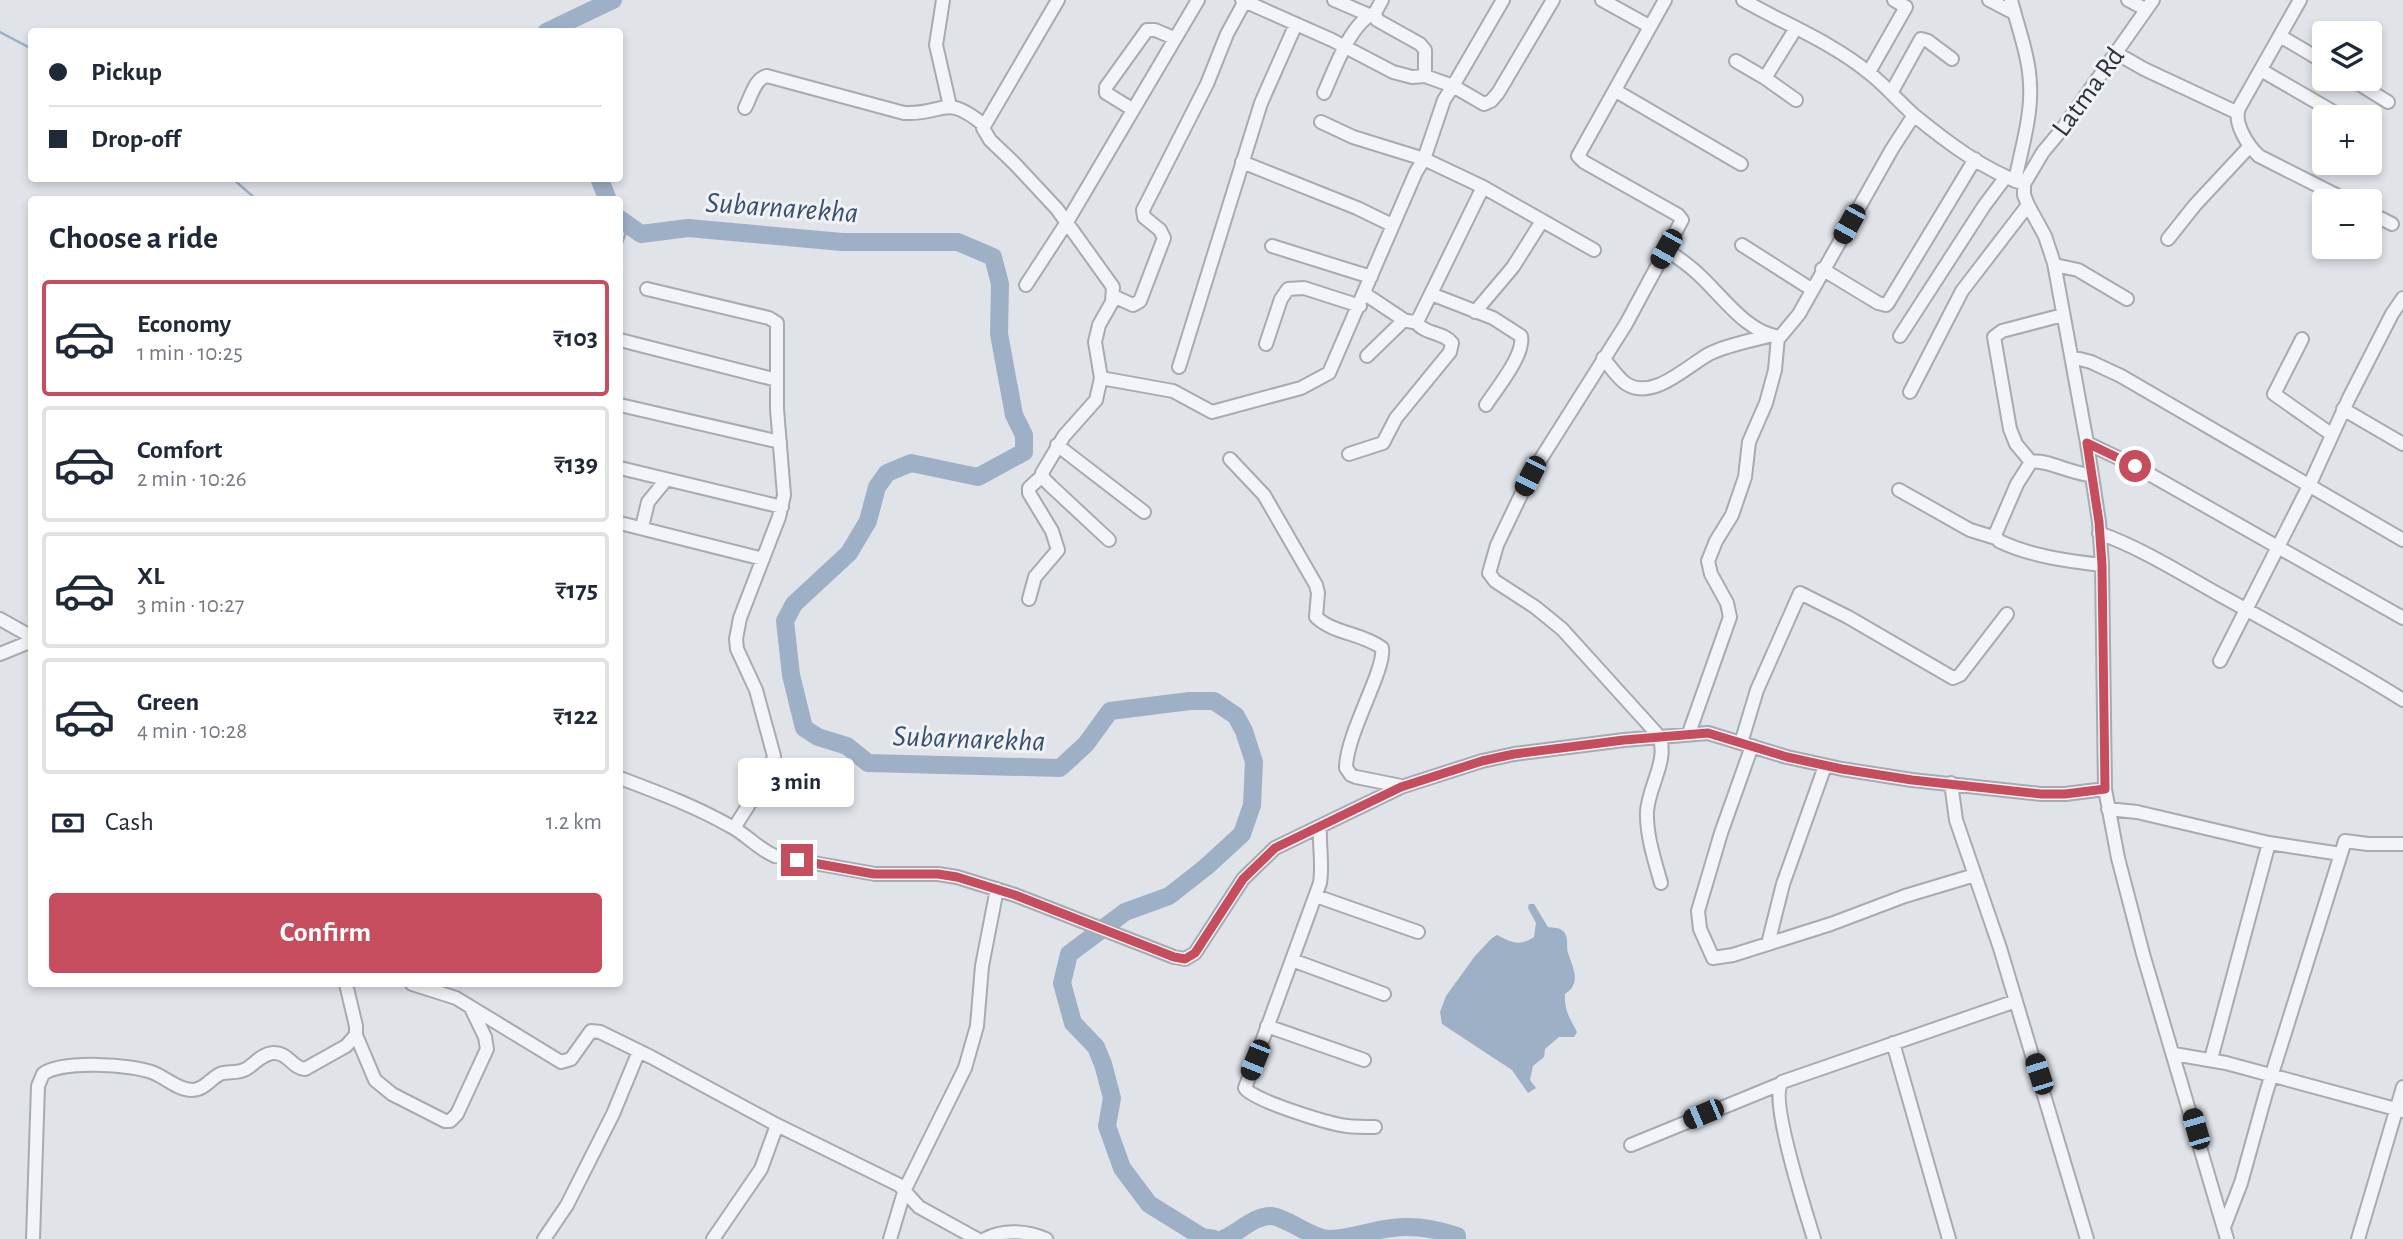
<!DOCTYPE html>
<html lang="en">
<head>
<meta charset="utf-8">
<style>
	:root { --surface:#fff; --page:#f6f6f7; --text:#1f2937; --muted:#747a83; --line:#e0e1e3; --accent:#c54d5d }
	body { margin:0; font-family:"Alegreya Sans",sans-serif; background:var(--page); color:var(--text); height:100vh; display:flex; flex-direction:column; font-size:26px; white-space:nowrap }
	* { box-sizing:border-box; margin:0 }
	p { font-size:23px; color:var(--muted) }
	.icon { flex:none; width:38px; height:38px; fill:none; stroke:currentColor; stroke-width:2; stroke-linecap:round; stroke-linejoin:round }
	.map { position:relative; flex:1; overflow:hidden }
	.drawer { position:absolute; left:28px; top:196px; width:595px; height:791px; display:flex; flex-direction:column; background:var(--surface); border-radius:7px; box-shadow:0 4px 10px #0003 }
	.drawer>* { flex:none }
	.hud { position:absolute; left:28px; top:28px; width:595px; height:154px; border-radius:7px; box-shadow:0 4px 10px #0003; display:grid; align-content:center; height:154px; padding:0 21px; background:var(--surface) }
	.buttons { position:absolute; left:2312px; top:21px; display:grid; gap:14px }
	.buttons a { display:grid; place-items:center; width:70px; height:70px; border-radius:7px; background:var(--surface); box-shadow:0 4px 10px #0003; font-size:35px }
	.end { position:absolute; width:32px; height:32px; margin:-16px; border:9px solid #c54d5d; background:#fff; box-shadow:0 0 0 4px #fff }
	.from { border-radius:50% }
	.bubble { position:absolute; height:49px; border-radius:7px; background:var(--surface); box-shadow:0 4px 10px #0003; font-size:23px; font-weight:700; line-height:49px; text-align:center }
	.car { position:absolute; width:21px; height:42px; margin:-21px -10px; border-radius:9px; box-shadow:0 0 5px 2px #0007; background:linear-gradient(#222 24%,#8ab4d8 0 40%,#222 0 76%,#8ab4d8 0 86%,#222 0) }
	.hud b { display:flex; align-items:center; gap:24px; height:66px; font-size:26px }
	.hud b+b { border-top:2px solid var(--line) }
	.hud i { width:18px; height:18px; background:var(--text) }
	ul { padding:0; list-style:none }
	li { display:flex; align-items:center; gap:21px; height:116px; margin:0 14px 10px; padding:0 7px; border:4px solid var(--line); border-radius:7px }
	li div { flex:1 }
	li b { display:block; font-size:26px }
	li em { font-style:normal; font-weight:700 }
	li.active { border-color:var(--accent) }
	li>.icon { width:63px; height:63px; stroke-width:1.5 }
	h2 { padding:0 21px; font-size:32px; line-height:84px }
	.pay { display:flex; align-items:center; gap:18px; height:77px; padding:0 21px; font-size:26px }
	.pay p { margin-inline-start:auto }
	.primary-button { display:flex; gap:14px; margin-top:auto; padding:14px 21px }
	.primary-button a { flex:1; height:80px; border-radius:7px; background:var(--accent); color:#fff; font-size:28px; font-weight:700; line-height:80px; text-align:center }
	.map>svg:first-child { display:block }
	.water { fill:#9db0c6 }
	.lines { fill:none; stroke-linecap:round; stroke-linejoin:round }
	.stream { stroke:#9db0c6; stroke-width:2.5 }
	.river { stroke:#9db0c6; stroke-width:18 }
	.minor-casing { stroke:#a6aab2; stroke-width:16 }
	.minor { stroke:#f3f4f7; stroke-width:12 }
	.route { stroke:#c54d5d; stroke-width:9 }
	.labels { text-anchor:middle; stroke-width:6; stroke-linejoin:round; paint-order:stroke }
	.street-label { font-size:28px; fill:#2a313f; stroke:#f0f2f6 }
	.water-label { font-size:30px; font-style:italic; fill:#374f70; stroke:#f0f2f6 }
</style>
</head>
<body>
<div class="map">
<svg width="2403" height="1239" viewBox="0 0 2403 1239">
	<rect width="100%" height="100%" fill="#e0e3e8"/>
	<path class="water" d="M1529,904H1534L1548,927C1553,928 1560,927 1564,932C1569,938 1566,947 1568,953C1573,968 1582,983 1565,994C1564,1011 1570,1018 1577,1032L1574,1037H1559L1545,1049L1544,1057L1533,1066L1530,1080L1536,1088L1528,1093L1512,1070L1442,1024L1440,1012L1446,996L1475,956L1492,938L1497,935C1511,942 1519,947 1534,937L1536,923L1528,908Z"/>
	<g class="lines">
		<path class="stream" d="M0,32L32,49
			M232,178L257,200
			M620,248L629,225"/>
		<path class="river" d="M546,32L613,0
			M599,178L608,200
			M620,219L641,234L688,228L842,242H958L993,257L1000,284L999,334L1014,415L1024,435V452L978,477L911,463L887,473L877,487L868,521L849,553L794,604L785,621L791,675L804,728L818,737L847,746L868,763L1060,768L1086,744L1110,711L1190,701H1214L1236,716L1244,731L1254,762L1252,805L1242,834L1206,867L1169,896L1125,912L1069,954L1062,983L1073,1023L1096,1047L1103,1064L1112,1098L1107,1126L1122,1168L1149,1204L1202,1237L1214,1239
			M1223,1239C1239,1233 1254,1215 1272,1216C1287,1218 1310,1237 1328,1239C1350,1239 1371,1230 1392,1228C1414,1225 1437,1229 1457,1236V1239"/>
		<g class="minor-casing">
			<path id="minor" d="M943,0L936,45L950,106
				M1058,0L983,128L990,140L1015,164L1057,209L1113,287L1112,302L1099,325L1095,342L1101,378L1096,400L1064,436L1042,473L1044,479L1051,486L1109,540
				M1242,0L1332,40L1393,72L1412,77L1425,76L1453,86L1444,100L1424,159L1483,187L1594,250
				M1334,0L1369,15
				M1382,0L1375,13L1377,20L1420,44L1425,50V76
				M1503,0L1453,86L1484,104L1491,101L1498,93L1553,0
				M1602,0L1649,26
				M1743,0C1785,24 1831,42 1868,72C1885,85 1899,102 1915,116C1948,143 1984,170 2024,184
				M1989,0L2014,13
				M2011,0C2018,28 2029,56 2030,84C2032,116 2021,150 2015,181
				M2128,0L2145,9
				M2153,0L2063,128L2043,152L2024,184V195L2028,205L2045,236L2054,263L2087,443L2099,522L2102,565L2105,789L2118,858L2143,954L2227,1239
				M2300,0L2239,108C2233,123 2248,146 2259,156L2348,201
				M1796,28L1765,78L1796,100
				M2280,36L2324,62
				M2116,53L2144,69L2236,112
				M1736,61L1765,78
				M2261,70L2337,114
				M1869,72L1906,7L1894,0
				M2351,79L2388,102
				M1616,91L1741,164
				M1324,93C1334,71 1351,21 1375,13
				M1891,93L1921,39L1928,41L1952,59
				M745,108C751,97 755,78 767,76L904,113C946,115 943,92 984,125
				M1132,109L1106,93V87L1147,30H1155L1174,38
				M1242,162L1357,208L1392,225
				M2370,213L2392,224
				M2168,239L2195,205L2250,146
				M1742,245L1811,289
				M1272,246L1371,277
				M1666,249C1676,257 1688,264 1697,273C1721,294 1746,333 1780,337L1799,314L1892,149L1914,115
				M2055,265L2078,270L2127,299
				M1822,269L1878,303L1886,305L1888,303L1975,159
				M1026,285L1067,222L1198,0
				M647,289L769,318L777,323V409L784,495L779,517L740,618L736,639L737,649L756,690L774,756L769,773L734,828
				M1365,294L1404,320L1412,322L1418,320L1483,187
				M1431,294L1493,318L1521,336C1525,355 1496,389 1486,405
				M1113,296L1133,305L1140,301L1164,238L1160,230L1144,217L1143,210L1207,84L1227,34L1245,1
				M1475,312L1513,267L1542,221
				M1900,336L1984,206L2005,178
				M2302,339L2274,394L2331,434
				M620,340L777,380
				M1266,344L1281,299L1288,289L1304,288L1360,306
				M1367,356L1404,320
				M2072,357L2091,362L2121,376L2403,540
				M1603,358C1610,366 1616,376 1625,383C1652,402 1687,366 1709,354C1729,344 1751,341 1772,335
				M1179,367L1261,103L1296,24
				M1101,378L1173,391L1212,412L1301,388L1329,373L1416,172L1424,159L1353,137L1321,122
				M1910,392L1962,291L2028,205
				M620,405L780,442
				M2343,409L2403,444
				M2087,443L2135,466L2403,618
				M1057,445L1144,512
				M1349,454L1383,443L1396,418L1450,352L1452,343C1442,331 1425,335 1415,321
				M1230,459L1264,495L1316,585L1318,593L1316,617C1334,634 1362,633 1382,648C1386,669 1346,734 1346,768L1351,775L1356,777L1401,786
				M2031,462L2016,444L2010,429L1994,337L2002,331L2063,315
				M620,468L782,507
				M2092,475C2073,475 2045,458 2031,462L2017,484L1995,535L1999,541C2030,556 2067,561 2102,565
				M1899,490L1970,530L1996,538
				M620,523L763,559
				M642,527L648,502L666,480
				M2099,533C2141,548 2179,572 2218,594C2280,628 2342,662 2403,700
				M1029,599L1035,577L1058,550L1052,531L1029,493V488L1042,476
				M0,619L32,637
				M0,654L32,641
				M2220,661L2309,486L2349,398L2392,314L2403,298
				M1689,733L1730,617L1727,603L1711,574L1708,561L1716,541L1732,515L1745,477L1749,442L1766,403L1775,370L1778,337
				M1741,743L1757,690L1800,593L1848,617L1953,678L1960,675L2007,614
				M1752,746L1721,833L1698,911L1700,929L1713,958L1733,955L1831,924L1905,896L1975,875
				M620,778C657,792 695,806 730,826C746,834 758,849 775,856L875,874H938L957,877L1015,895L1174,957L1185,959L1195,953L1243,879L1275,848L1401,787L1482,761L1514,754L1624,740L1708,733L1787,757L1842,769L1912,780L2041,794H2065L2105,789
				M1951,783L1956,820L2000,948L2087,1239
				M2108,809L2137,812L2269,843L2341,854
				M1320,827C1319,846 1323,864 1320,883L1245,1088C1254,1101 1330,1124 1347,1126C1356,1127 1366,1127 1375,1127
				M1661,883C1655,862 1646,834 1647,812C1648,787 1669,760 1659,736L1562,629L1535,607L1495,581L1489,573L1497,545L1530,476L1626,324L1682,220L1678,215L1584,162L1578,156L1665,0
				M1316,896L1418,932
				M1768,944L1783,884L1825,766
				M1292,960L1384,994
				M412,984L456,998L561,1062L571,1059L591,1031L600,1032L651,1057L777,1125L899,1185L919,1207L977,1239
				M1267,1026L1364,1060
				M356,1035L375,1080L392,1094L445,1121H450L457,1114L487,1049L485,1037L471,1008
				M1893,1043L1949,1239
				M2174,1054L2226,1063L2403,1111
				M2211,1059L2269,843
				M1631,1145L1780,1084
				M2224,1227L2241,1183L2266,1093L2345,841L2368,844H2403
				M33,1239L38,1086L43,1074C62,1060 132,1064 154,1073C166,1078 178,1090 192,1090C204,1090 210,1079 220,1074C228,1071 237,1074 246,1069C255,1064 261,1054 273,1053C288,1052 292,1068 305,1069L346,1046L356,1035V1026L346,984
				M544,1239L567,1205L613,1114L639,1051
				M713,1239L761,1169L777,1125
				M890,1239L905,1189L965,1068L977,1026L982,966L997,889
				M985,1239C1004,1229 1027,1231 1046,1239
				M1814,1239C1806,1213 1769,1099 1782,1082L2016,1001
				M2358,1239L2403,1087"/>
		</g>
		<use href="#minor" class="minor"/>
	</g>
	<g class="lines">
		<path class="route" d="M797,860L874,874H938L957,877L1015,895L1174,957L1185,959L1195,953L1243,879L1275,848L1401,787L1482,761L1514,754L1624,740L1708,733L1787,757L1842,769L1912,780L2041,794H2065L2105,789L2102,565L2099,522L2087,443L2135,466"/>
	</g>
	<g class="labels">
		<g class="street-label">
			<text transform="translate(2087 91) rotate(-54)" y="10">Latma Rd</text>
		</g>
		<g class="water-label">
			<text transform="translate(782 207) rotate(4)" y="10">Subarnarekha</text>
			<text transform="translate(969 738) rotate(2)" y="10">Subarnarekha</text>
		</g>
	</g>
</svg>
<div class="buttons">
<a><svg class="icon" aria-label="layers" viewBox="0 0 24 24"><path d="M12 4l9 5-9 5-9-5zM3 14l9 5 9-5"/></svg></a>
<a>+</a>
<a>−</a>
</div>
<i class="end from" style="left:2135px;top:466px"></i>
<i class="end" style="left:797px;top:860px"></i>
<div class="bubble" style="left:738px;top:758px;width:116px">3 min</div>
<i class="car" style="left:1849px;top:224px;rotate:209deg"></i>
<i class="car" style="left:1666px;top:249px;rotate:209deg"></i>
<i class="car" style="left:1530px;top:476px;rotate:207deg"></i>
<i class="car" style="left:1255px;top:1060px;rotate:202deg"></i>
<i class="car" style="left:2039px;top:1074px;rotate:342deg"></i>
<i class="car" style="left:1703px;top:1114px;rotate:247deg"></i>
<i class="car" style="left:2196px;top:1129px;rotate:344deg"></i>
<div class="hud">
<b><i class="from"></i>Pickup</b>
<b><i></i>Drop-off</b>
</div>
<section class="drawer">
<h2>Choose a ride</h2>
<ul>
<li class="active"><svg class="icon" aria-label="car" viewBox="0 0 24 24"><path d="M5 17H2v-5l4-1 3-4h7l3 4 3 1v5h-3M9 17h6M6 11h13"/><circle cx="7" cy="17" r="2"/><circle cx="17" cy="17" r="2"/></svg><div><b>Economy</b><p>1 min · 10:25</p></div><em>₹103</em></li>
<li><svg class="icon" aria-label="car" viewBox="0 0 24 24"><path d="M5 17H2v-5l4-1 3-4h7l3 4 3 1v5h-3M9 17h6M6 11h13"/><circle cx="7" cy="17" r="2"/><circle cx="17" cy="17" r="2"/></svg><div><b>Comfort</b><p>2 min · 10:26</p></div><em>₹139</em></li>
<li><svg class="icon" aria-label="car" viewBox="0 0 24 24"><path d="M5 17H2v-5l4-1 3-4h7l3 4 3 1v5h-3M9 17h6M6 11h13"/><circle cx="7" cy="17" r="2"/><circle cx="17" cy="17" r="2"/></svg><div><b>XL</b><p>3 min · 10:27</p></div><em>₹175</em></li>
<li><svg class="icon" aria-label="car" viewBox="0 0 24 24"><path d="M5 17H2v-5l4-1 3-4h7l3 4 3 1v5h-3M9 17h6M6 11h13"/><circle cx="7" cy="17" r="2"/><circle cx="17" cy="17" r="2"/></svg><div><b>Green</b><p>4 min · 10:28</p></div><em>₹122</em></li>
</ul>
<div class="pay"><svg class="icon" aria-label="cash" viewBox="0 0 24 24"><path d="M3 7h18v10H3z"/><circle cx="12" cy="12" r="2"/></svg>Cash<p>1.2 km</p></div>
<div class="primary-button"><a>Confirm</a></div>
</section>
</div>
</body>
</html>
